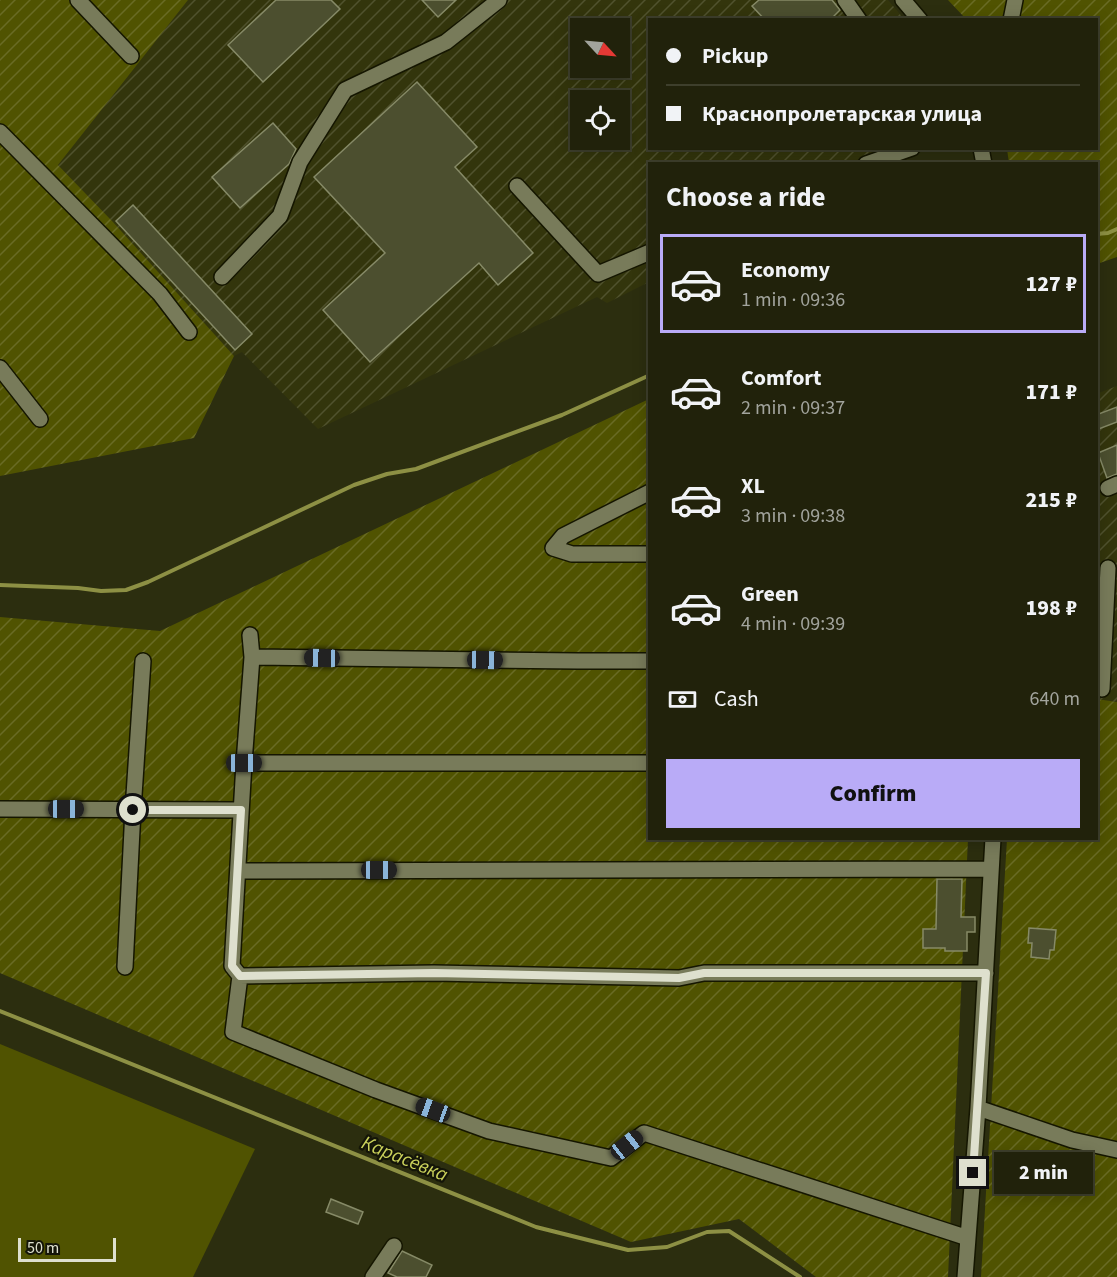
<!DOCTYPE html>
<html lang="en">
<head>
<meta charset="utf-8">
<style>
	:root { --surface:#21220b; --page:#292a14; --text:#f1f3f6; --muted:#a2a49d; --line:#3e3f2c; --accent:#b9abf7 }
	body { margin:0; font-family:"Source Sans 3",sans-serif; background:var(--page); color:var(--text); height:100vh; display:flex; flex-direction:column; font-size:22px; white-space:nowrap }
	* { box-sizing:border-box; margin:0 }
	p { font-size:20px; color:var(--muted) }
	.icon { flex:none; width:33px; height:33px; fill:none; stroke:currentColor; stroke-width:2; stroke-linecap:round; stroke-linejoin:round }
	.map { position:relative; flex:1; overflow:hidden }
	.side { position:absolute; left:648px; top:162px; width:450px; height:678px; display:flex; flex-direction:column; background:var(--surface); border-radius:0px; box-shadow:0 3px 15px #0003,0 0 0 2px var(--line) }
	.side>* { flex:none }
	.guide { position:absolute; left:648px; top:18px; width:450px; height:132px; border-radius:0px; box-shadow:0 3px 15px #0003,0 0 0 2px var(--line); display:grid; align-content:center; height:132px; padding:0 18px; background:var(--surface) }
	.needle { width:39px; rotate:116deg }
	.fabs { position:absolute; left:570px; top:18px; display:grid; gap:12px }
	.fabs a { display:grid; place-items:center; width:60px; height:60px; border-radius:0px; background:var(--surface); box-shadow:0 3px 15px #0003,0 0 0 2px var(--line); font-size:30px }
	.scale { position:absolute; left:18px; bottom:15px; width:98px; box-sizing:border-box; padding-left:6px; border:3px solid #dee0ce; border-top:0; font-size:16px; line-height:21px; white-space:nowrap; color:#dee0ce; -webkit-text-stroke:4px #141508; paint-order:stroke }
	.end { position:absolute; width:27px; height:27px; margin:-14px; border:8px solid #dee0ce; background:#111; box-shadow:0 0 0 3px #111 }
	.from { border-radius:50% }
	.bubble { position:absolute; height:42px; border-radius:0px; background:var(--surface); box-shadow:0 3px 15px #0003,0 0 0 2px var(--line); font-size:20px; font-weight:800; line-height:42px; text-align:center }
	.car { position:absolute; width:18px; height:36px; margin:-18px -9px; border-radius:8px; box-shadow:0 0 4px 2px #0007; background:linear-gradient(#222 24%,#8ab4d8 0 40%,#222 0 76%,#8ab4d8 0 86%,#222 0) }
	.guide b { display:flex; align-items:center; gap:21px; height:57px; font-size:22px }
	.guide b+b { border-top:2px solid var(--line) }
	.guide i { width:15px; height:15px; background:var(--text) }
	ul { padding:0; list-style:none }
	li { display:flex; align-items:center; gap:18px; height:99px; margin:0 12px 9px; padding:0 6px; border:3px solid transparent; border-radius:0px }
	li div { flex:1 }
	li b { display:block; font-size:22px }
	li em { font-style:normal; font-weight:800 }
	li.current { border-color:var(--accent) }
	li>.icon { width:54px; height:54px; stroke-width:1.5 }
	h2 { padding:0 18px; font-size:27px; line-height:72px }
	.pay { display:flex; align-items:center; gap:15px; height:66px; padding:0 18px; font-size:22px }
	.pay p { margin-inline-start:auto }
	.primary-button { display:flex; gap:12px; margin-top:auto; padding:12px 18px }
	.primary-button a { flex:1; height:69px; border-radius:0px; background:var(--accent); color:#111; font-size:24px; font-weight:800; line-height:69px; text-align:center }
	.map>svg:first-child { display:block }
	.industrial { fill:url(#industrial-furrows); fill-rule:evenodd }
	.green { fill:#505301 }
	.garden { fill:url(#garden-furrows) }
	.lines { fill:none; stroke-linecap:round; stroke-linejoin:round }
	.stream { stroke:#8d9044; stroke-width:4 }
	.building { fill:#4c4f2f; stroke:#868a67; stroke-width:1.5 }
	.minor-casing { stroke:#151600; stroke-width:18 }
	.minor { stroke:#787b5a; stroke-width:15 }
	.route { stroke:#dee0ce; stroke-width:8 }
	.labels { text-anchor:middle; stroke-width:4.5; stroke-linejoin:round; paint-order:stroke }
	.water-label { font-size:20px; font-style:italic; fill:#cad15b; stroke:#141508 }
</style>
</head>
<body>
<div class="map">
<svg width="1117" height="1277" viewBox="0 0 1117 1277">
	<defs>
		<pattern id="industrial-furrows" width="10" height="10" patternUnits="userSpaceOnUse" patternTransform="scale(1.5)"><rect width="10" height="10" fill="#33350c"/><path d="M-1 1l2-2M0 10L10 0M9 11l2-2" fill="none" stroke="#50522e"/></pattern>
		<pattern id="garden-furrows" width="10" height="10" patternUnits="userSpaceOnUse" patternTransform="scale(1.5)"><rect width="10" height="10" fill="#505301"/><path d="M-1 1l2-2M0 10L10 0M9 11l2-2" fill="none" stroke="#696b25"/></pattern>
	</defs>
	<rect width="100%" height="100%" fill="#2c2e0f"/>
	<path class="industrial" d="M188,0H888L904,19L650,20V148L904,149L886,163L650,164L649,282L607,303L597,297L318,429L242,352L234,356L113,222L58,165ZM580,28H620V68H580ZM580,100H620V140H580Z
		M1117,386V702L1097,699L1096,394Z"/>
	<path class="green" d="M0,1044L255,1149L193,1277H0Z"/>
	<path class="garden" d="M0,0H188L58,165L113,222L234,356L194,438L0,476Z
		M948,0H1117V257L1097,264L1096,164L1009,163L1007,149L1096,148V20L966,19Z
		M649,399L650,838L968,839L948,1277H816L739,1219L631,1242L0,973V617L160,631Z
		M1097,699L1117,702V1277H981L1007,839L1096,838Z"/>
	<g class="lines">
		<path class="stream" d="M1096,234L1108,233L1117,229
			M0,585L78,588L101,591L126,590L148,582L354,485L387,474L416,469L562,415L650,375
			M0,1011L536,1227L628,1250L667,1247L707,1232L729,1231L800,1277"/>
	</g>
	<path class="building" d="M276,0H331L340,9L263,82L228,45Z
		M422,0H456L438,17Z
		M759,0H832L840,10L830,20H765L752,6Z
		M417,82L477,147L455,167L533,253L498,285L479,263L370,362L323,310L385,253L314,177Z
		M273,123L296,149L289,164L240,208L212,177Z
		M133,205L252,334L235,350L116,221Z
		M1117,407V422L1096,430V415Z
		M1117,445V474L1107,478L1098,453Z
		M937,879H962L961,917H975V932H967V951H945V948H923V929H936Z
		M1029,928L1056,930L1054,950H1050L1049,959L1031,957L1032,943H1028Z
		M331,1199L363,1212L358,1224L326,1212Z
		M402,1251L432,1265L426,1277H397L388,1273Z"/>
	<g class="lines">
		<g class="minor-casing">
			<path id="minor" d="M78,0L131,56
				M845,0L859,20
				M903,0L920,20
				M1011,20L1015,0
				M0,132L160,294L189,332
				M981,148L984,164
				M866,164L912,148
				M517,186L598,274L650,252
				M222,277L280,216L300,162L345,90L446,42L499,0
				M0,368L40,419
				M1108,488L1117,484
				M650,492L563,536L553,548L572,554H650
				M250,635L252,657L244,763L232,966L240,976L233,1032L376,1090L489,1131L611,1158L644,1133L968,1238
				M252,657L578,661H650
				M1102,689L1108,568
				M244,763H650
				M0,809L241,810
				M238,871L991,869
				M125,967L133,810L143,661
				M240,976L434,973L679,978L704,973H986
				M978,1108L1072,1140L1117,1150
				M373,1277L394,1246
				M965,1277L978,1108L993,838"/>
		</g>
		<use href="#minor" class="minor"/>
	</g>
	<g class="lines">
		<path class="route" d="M133,810H241L232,966L240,976L434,973L679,978L704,973H986L973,1173"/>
	</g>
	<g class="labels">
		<g class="water-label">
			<text transform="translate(405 1158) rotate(22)" y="7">Карасёвка</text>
		</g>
	</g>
</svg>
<div class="fabs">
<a><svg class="needle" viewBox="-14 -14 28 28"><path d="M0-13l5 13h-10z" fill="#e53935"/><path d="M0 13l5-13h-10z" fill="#a2a49d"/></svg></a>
<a><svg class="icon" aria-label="locate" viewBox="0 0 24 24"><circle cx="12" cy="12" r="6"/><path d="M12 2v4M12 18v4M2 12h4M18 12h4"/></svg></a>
</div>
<div class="scale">50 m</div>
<i class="end from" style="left:133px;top:810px"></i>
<i class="end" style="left:973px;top:1173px"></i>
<div class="bubble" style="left:994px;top:1152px;width:99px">2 min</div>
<i class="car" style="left:322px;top:658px;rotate:271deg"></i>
<i class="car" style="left:485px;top:660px;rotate:91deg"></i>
<i class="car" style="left:244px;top:763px;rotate:90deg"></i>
<i class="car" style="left:66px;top:809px;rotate:90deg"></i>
<i class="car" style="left:379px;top:870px;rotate:90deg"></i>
<i class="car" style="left:433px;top:1110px;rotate:290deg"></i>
<i class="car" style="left:627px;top:1145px;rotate:52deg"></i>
<div class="guide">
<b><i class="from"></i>Pickup</b>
<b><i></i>Краснопролетарская улица</b>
</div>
<section class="side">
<h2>Choose a ride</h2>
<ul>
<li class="current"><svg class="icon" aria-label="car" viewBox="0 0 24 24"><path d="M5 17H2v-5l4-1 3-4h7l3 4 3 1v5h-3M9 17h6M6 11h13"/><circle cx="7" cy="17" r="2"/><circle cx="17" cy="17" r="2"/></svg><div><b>Economy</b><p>1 min · 09:36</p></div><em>127 ₽</em></li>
<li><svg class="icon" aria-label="car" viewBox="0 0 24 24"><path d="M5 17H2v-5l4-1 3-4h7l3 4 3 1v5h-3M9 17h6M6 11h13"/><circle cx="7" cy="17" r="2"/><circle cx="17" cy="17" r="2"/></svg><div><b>Comfort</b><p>2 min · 09:37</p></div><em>171 ₽</em></li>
<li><svg class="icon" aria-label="car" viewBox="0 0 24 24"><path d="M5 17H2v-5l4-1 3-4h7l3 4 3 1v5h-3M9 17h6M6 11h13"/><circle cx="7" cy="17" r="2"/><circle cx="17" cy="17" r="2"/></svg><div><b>XL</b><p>3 min · 09:38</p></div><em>215 ₽</em></li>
<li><svg class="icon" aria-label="car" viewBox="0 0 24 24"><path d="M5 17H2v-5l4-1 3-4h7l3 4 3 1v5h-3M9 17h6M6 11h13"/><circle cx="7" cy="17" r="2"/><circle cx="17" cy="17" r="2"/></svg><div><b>Green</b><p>4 min · 09:39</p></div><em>198 ₽</em></li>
</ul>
<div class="pay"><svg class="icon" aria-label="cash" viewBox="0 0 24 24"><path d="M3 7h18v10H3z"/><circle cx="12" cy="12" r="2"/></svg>Cash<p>640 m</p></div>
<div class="primary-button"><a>Confirm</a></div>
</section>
</div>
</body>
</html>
